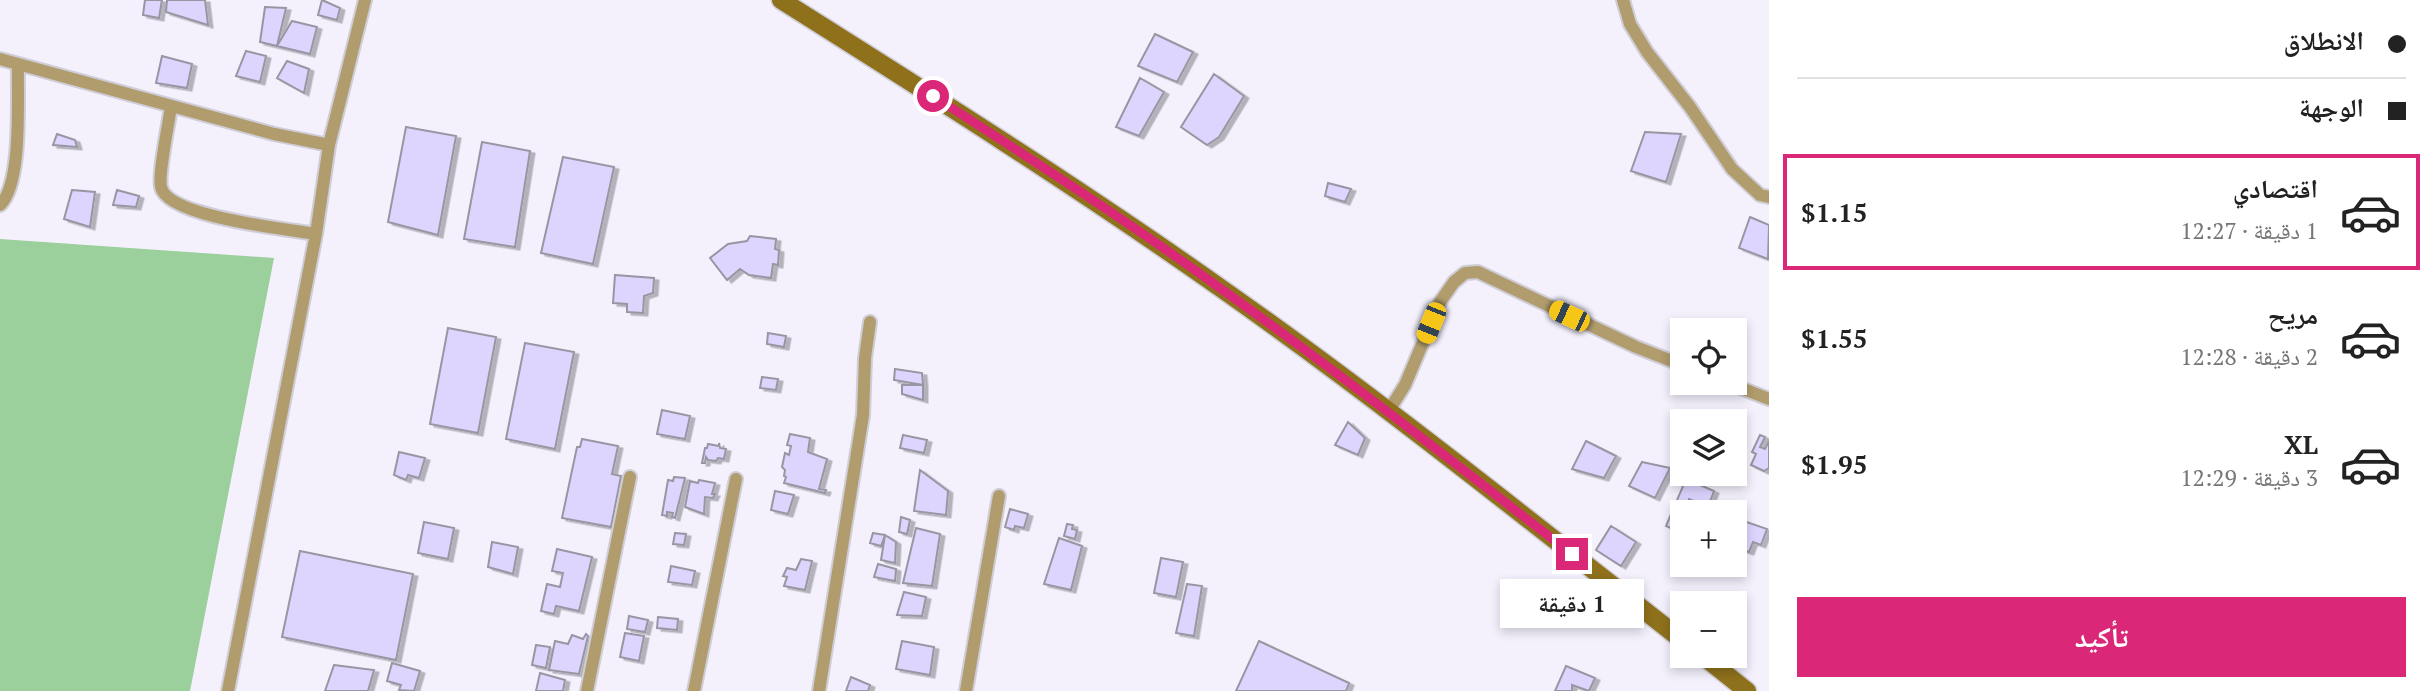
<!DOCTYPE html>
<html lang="ar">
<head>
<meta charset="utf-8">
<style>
	:root { --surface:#fff; --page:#f6f6f6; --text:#222; --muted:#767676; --line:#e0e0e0; --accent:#db2777 }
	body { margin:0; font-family:"PT Serif","Noto Naskh Arabic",serif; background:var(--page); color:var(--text); direction:rtl; height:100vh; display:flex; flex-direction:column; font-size:26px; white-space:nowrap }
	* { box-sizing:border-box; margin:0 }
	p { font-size:23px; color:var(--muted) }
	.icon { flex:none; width:38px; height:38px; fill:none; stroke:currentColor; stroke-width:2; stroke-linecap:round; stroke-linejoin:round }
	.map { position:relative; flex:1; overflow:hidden; direction:ltr }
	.side { display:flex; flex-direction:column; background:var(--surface); width:665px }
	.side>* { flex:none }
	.top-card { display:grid; align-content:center; height:154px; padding:0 28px; background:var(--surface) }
	.fabs { position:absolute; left:1670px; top:318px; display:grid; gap:14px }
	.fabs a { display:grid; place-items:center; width:77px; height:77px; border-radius:0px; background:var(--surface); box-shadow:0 4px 10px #0003; font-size:35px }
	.end { position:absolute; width:32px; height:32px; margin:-16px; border:9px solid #db2777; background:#fff; box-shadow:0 0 0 4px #fff }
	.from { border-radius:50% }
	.bubble { position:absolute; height:49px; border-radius:0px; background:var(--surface); box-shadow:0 4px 10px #0003; font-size:23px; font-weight:800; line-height:49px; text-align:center; direction:rtl }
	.car { position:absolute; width:21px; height:42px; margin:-21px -10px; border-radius:9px; box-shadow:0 0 5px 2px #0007; background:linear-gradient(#f5c518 24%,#345 0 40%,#f5c518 0 76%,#345 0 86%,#f5c518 0) }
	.top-card b { display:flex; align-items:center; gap:24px; height:66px; font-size:26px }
	.top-card b+b { border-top:2px solid var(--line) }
	.top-card i { width:18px; height:18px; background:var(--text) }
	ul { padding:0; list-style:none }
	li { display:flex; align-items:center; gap:21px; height:116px; margin:0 14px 10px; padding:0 14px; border:4px solid transparent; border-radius:0px }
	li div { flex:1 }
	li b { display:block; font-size:26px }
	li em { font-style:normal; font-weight:800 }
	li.current { border-color:var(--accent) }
	li>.icon { width:63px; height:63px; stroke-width:1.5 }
	.cta { display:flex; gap:14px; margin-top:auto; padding:14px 28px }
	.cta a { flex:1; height:80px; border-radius:0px; background:var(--accent); color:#fff; font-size:28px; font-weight:800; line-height:80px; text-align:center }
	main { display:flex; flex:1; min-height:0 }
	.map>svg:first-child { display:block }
	.green { fill:#9bcf9b }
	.building { fill:#ded5fe; stroke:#9996a3; stroke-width:2; filter:url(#shadow) }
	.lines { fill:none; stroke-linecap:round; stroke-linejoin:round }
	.street-casing { stroke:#cfcdd7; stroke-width:16 }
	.secondary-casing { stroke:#cfcdd7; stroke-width:21 }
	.street { stroke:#b09c6c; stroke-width:12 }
	.secondary { stroke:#8f711c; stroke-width:18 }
	.route { stroke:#db2777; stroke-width:9 }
</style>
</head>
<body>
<main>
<section class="side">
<div class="top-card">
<b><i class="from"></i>الانطلاق</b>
<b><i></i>الوجهة</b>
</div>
<ul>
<li class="current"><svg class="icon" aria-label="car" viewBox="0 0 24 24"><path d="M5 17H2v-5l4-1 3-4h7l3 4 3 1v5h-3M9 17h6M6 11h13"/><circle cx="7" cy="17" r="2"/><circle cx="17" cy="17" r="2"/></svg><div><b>اقتصادي</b><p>1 دقيقة · 12:27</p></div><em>$1.15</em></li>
<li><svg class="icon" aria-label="car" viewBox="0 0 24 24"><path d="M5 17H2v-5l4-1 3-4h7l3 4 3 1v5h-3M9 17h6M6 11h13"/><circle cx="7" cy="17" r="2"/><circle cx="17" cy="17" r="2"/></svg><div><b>مريح</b><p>2 دقيقة · 12:28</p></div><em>$1.55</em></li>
<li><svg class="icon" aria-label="car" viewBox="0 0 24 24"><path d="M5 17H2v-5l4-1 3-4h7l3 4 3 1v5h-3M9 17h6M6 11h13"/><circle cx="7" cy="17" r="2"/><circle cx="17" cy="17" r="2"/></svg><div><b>XL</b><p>3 دقيقة · 12:29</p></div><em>$1.95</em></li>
</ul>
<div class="cta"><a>تأكيد</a></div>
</section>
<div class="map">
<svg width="1769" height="691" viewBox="0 0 1769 691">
	<defs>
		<filter id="shadow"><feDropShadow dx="4.5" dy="2.5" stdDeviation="0" flood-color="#0004"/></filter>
	</defs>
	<rect width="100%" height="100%" fill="#f4f1fd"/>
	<path class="green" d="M0,239L274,258L190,691H0Z"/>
	<path class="building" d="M145,0H162L159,18L143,15Z
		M167,0H205L208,25L166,12Z
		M322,0L340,8L337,20L318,15Z
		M265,7L286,8L277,46L260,42Z
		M292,21L317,27L310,54L277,46Z
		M1155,34L1193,52L1177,82L1138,66Z
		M246,51L266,56L260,82L236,76Z
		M162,56L192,64L187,88L156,83Z
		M287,61L309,69L304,93L277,78Z
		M1214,74L1244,96L1219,137L1207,145L1181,127Z
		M1140,78L1164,92L1139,136L1116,127Z
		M406,127L456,136L438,235L388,222Z
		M1645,132L1681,134L1666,182L1631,171Z
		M57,134L75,140L77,147L53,145Z
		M482,142L530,151L515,247L464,239Z
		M563,157L614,167L593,264L541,253Z
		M1328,183L1351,189L1345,202L1325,196Z
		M72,190L95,192L90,227L64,219Z
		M117,190L139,196L136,207L113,205Z
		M1750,217L1769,225L1768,259L1739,248Z
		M750,236L776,239L775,249L779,250L778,265L773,264L771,278L749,275L740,269L727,280L710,258L728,244L747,241Z
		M615,275L654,278L653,293L644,296L643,313L627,312V304L613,303Z
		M448,328L496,337L478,433L430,424Z
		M768,333L786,336L784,347L767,344Z
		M525,343L574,352L555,449L506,439Z
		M895,369L922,373L923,385L894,380Z
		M762,377L778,379L776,390L760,388Z
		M902,385H923V400L902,394Z
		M662,410L690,416L685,439L657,434Z
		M1348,422L1365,438L1358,455L1335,445Z
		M790,434L810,438L808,452L827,459L819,489L826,490L825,493L784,483L786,477L784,476L785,470L782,467L785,453L789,455L791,446L787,445Z
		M903,435L927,440L924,453L900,448Z
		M1760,435L1765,437L1760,447L1765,449L1769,441V468L1764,471L1751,465L1756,454L1752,452Z
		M582,439L618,446L612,474L621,476L611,527L562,518L577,447H580Z
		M1586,441L1616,456L1604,478L1572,469Z
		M719,443L720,448L726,449L724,459L718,458L716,461L708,460L706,457L705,463H702L705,448H707L708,444L719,446Z
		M399,452L425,458L419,478L408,475L406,480L394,475Z
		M1642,462L1670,468L1655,498L1629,486Z
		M920,470L948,491L946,515L914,511Z
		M674,477L685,478L675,518L672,517L673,513L667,512V516L662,515L668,480L673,481Z
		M1686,479L1714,491L1708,507L1689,499L1686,508L1698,513H1682V533L1666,526Z
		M699,480L715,483L712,494H715L713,498L705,497L704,514L685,507L690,481L698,483Z
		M775,491L794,495L788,514L771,510Z
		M1010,509L1028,514L1024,528L1015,526L1014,530L1005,527Z
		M901,517L910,520L907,534L899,532Z
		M1735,518L1767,529L1761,545L1753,542L1749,552L1734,547Z
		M424,522L454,528L448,559L418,553Z
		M1067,524L1073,525L1072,529L1077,530L1075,539L1064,536Z
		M1611,526L1636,542L1621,566L1596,550Z
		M916,528L940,534L932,586L903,583Z
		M675,533L686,534L684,545L673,544Z
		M873,533L885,535L881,546L870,543Z
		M885,535L896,542L895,563L881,560Z
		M1059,538L1082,546L1071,590L1044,584Z
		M492,542L518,547L513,574L488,567Z
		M557,549L592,557L579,611L556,606L554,614L541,611L547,584L560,587L563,573L552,571Z
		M300,551L413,574L396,660L282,637Z
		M1161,558L1183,562L1176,597L1154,593Z
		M801,559L812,561L805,590L784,586L787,577L783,576L787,568L796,570Z
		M878,564L896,569L895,581L874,577Z
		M671,566L695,571L692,585L668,582Z
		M1187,584L1202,586L1194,636L1176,633Z
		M904,592L926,597L922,616L897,615Z
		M629,616L648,620L645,632L627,629Z
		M658,617L678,619L677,630L657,628Z
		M625,633L644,636L639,661L620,657Z
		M586,634L588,636L579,674L549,670L555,641L568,644L572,635L583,639Z
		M902,641L934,647L930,675L896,669Z
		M1259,641L1349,683L1346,691H1236Z
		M536,645L550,647L546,668L532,665Z
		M392,663L420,671L414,691L399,690L401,685L387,681Z
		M334,665L374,670L368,691H325Z
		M1566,666L1595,678L1589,691L1572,685V691H1555Z
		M540,673L565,680L563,691H536Z
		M851,677L870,685L868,691H846Z"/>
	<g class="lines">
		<g class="street-casing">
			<path id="street" d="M1623,0L1630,24L1647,52L1690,107L1732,169L1760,195L1769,197
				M0,59L274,134L329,145
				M171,106C169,123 158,173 161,187C167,217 287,229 316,234
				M0,205C23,183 17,97 18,64
				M1728,383L1769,399
				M1388,412L1405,385L1440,302L1454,282L1465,273L1478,272L1636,347L1682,365
				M228,691L316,234L329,145L365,0
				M587,691L630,477
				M694,691L736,479
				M819,691L863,415L865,358L870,322
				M966,691L999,496"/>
		</g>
		<g class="secondary-casing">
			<path id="secondary" d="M781,0C930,94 1079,188 1222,289C1380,400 1530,521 1682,640
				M1703,656L1747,691"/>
		</g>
		<use href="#street" class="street"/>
		<use href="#secondary" class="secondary"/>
	</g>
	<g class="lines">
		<path class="route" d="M933,96C1031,159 1129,222 1224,291C1342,375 1457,465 1572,554"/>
	</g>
</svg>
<div class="fabs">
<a><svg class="icon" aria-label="locate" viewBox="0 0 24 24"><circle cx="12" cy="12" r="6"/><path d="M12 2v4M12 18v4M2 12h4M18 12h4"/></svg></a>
<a><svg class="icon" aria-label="layers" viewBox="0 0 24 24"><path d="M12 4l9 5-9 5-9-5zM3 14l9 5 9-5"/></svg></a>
<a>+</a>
<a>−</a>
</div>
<i class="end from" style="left:933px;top:96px"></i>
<i class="end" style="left:1572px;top:554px"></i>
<div class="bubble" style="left:1500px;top:579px;width:144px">1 دقيقة</div>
<i class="car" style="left:1569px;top:316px;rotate:295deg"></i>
<i class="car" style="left:1431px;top:323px;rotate:202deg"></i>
</div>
</main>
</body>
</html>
